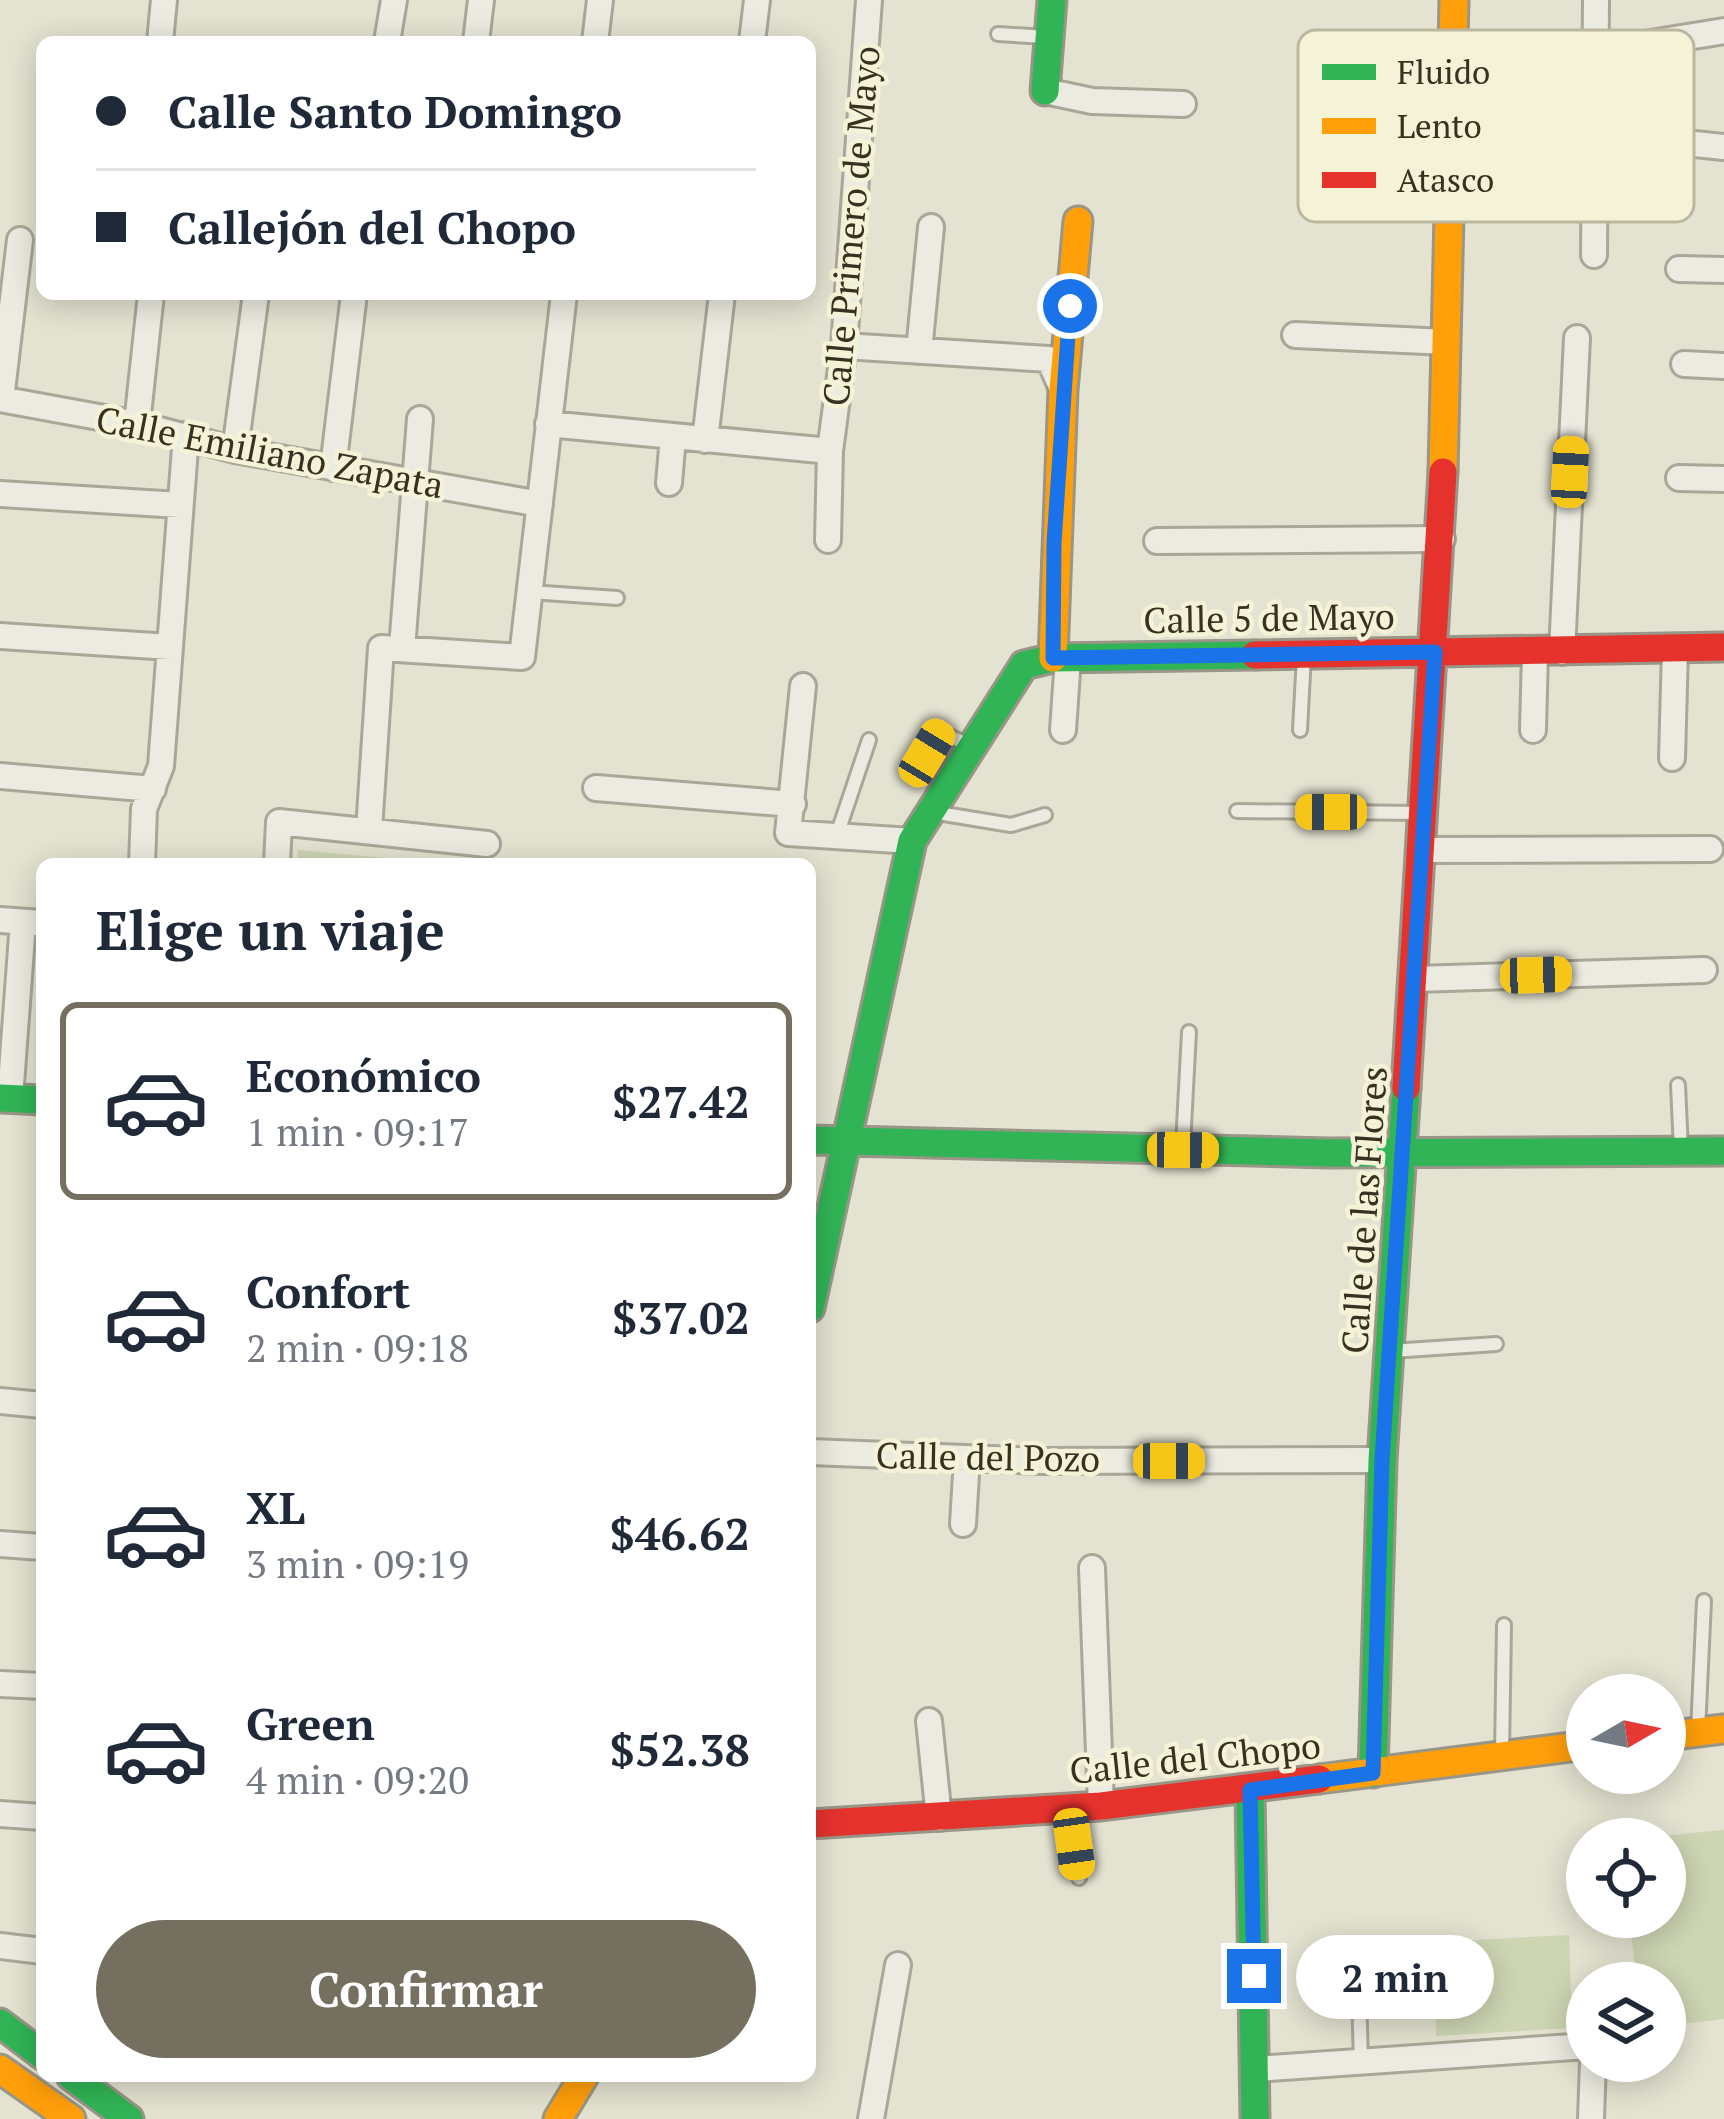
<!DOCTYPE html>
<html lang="es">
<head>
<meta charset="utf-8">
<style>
	:root { --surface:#fff; --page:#f6f6f7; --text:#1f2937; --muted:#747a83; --line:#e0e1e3; --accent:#746f5e }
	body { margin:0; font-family:"PT Serif",serif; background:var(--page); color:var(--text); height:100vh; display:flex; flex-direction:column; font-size:45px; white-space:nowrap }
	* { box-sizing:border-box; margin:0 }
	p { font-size:39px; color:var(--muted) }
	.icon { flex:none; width:66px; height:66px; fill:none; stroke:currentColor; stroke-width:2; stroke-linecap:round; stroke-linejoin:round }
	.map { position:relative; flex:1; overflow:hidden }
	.side { position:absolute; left:36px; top:858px; width:780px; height:1224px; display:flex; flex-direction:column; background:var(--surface); border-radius:18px; box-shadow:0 6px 30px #0003 }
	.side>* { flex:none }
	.top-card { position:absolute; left:36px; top:36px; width:780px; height:264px; border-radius:18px; box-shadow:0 6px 30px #0003; display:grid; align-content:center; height:264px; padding:0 60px; background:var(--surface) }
	.needle { width:78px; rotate:81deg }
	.fabs { position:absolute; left:1566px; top:1674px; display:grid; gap:24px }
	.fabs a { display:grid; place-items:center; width:120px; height:120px; border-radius:50%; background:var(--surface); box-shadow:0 6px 30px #0003; font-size:60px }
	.end { position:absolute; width:54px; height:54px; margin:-27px; border:15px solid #1a73e8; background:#fff; box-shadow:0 0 0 6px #fff }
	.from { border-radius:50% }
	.bubble { position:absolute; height:84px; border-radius:42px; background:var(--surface); box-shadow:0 6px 30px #0003; font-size:39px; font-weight:800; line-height:84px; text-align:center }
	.car { position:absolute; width:36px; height:72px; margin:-36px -18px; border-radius:15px; box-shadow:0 0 9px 3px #0007; background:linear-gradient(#f5c518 24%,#345 0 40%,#f5c518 0 76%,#345 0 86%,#f5c518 0) }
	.top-card b { display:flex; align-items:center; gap:42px; height:114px; font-size:45px }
	.top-card b+b { border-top:3px solid var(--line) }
	.top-card i { width:30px; height:30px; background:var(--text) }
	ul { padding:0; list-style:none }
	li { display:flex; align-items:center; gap:36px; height:198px; margin:0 24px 18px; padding:0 36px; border:6px solid transparent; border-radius:18px }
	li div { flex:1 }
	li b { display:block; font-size:45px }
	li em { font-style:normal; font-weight:800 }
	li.active { border-color:var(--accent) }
	li>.icon { width:108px; height:108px; stroke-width:1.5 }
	h2 { padding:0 60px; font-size:54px; line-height:144px }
	.action { display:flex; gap:24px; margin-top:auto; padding:24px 60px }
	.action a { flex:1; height:138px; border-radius:72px; background:var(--accent); color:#fff; font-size:48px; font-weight:800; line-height:138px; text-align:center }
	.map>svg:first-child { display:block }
	.green { fill:#cdd5b3 }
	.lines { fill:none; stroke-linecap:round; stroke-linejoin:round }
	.lane-casing { stroke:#aaa798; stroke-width:18 }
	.street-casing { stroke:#aaa798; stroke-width:30 }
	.fast-casing { stroke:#999688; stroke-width:33 }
	.slow-casing { stroke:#999688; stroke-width:33 }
	.jam-casing { stroke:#999688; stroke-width:33 }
	.lane { stroke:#ecebe1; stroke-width:12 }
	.street { stroke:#ecebe1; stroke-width:24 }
	.fast { stroke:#30b455; stroke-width:27 }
	.slow { stroke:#ff9f0a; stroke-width:27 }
	.jam { stroke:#e5322d; stroke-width:27 }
	.route { stroke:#1a73e8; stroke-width:15 }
	.labels { text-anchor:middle; stroke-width:9; stroke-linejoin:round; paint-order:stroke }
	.street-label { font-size:36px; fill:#383121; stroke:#f4f2d7 }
	.key { fill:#f4f2d7; stroke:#bcb8a0; stroke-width:3 }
	.key-label { font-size:33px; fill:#383121 }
</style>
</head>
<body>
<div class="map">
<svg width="1724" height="2119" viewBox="0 0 1724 2119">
	<rect width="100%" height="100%" fill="#e4e2d0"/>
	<path class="green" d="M298,850L452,864H297Z
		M1724,1830V2019L1665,2026V1983H1637L1629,1917H1665V1839H1630Z
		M1569,1935L1572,2028L1436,2036L1435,1942Z"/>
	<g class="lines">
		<g class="lane-casing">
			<path id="lane" d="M998,34L1046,37
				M530,592L617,598
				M1300,730L1304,655
				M927,753L940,732L971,746
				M1237,811L1419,813
				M932,812L1011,825L1045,815
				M837,835L869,740
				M1678,1085L1681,1150
				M1183,1145L1189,1032
				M1391,1351L1496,1344
				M1698,1731L1704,1601
				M1502,1753L1504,1625
				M1069,1810L1079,1878
				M1359,1993L1361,2062"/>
		</g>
		<g class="street-casing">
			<path id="street" d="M160,42L164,0
				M387,42L394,0
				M476,42L481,0
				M595,42L600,0
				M752,42L757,0
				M1595,52L1724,31
				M1045,91L1092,101L1183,104
				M1685,143L1724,147
				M1594,255L1596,0
				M1679,269L1724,270
				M1295,335L1447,342
				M844,346L1049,359L1062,389
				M919,351L931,227
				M1684,364L1724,366
				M0,399L137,424L235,450L540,504
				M1,399L20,240
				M137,424L151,294
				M548,424L830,451
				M705,440L722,294
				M235,450L256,294
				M333,468L354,294
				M1679,478L1724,479
				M669,483L673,437
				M0,494L180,505
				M828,540L830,451L844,346L869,0
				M1157,541L1442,539
				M0,636L170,647
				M402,648L420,419
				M1562,652L1577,338
				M803,686L788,833L912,841
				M1063,730L1068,658
				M1533,730L1535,652
				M1672,758L1675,649
				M0,776L153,789
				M596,788L793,804
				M369,830L381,648L522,657L564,294
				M1423,850L1710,849
				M142,864L144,809L161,766L186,435
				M277,864L279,822L487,844
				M0,920L42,923
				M1416,979L1704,970
				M10,1098L23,922
				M0,1401L42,1405
				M810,1452L1041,1461L1382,1460
				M963,1524L967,1458
				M0,1544L42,1547
				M1092,1568L1101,1806
				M0,1684L42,1686
				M929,1721L939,1818
				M0,1814L42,1817
				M0,1946L42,1951
				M1256,2069L1587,2046
				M871,2119L898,1965
				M1591,2119L1593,2061"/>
		</g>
		<g class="fast-casing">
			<path id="fast" d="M1045,91L1052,0
				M0,1098L42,1100
				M810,1140L1328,1153L1724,1151
				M810,1308L912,841L1024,665L1053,658L1255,655
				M1373,1773L1382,1460L1406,1088
				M1250,1790L1255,2119
				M0,2023L42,2055
				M71,2076L129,2119"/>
		</g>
		<g class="slow-casing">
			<path id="slow" d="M1443,472L1454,0
				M1053,658L1063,390L1078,221
				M1665,1736L1724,1729
				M1319,1779L1587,1745
				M0,2069L71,2119
				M558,2119L584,2076"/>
		</g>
		<g class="jam-casing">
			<path id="jam" d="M1255,655L1724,647
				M1406,1088L1443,472
				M810,1824L1101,1806L1319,1779"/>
		</g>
		<use href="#lane" class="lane"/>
		<use href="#street" class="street"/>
		<use href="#fast" class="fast"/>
		<use href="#slow" class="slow"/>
		<use href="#jam" class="jam"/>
	</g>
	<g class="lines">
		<path class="route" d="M1070,306L1054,543L1053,658L1435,652L1382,1460L1373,1773L1250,1790L1254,1976"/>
	</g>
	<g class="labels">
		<g class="street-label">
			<text transform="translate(851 226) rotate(-85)" y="13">Calle Primero de Mayo</text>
			<text transform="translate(270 452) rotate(11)" y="13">Calle Emiliano Zapata</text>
			<text transform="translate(1269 618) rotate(-1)" y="13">Calle 5 de Mayo</text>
			<text transform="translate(1364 1210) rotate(-86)" y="13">Calle de las Flores</text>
			<text transform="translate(988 1457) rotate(1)" y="13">Calle del Pozo</text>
			<text transform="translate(1195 1758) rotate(-6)" y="13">Calle del Chopo</text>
		</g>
	</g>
	<rect x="1298" y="30" width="396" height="192" rx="18" class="key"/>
	<rect x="1322" y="64" width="54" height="16" fill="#30b455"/>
	<rect x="1322" y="118" width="54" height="16" fill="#ff9f0a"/>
	<rect x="1322" y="172" width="54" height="16" fill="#e5322d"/>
	<g class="key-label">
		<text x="1397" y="84">Fluido</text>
		<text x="1397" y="138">Lento</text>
		<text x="1397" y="192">Atasco</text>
	</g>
</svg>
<div class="fabs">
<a><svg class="needle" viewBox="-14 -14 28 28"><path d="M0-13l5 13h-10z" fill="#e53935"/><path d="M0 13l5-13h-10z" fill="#747a83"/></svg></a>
<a><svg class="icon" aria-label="locate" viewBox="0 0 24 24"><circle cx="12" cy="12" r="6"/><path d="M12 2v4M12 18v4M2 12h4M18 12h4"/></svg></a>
<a><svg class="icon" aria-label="layers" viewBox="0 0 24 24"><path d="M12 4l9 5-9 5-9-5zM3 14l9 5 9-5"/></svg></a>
</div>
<i class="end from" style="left:1070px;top:306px"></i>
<i class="end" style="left:1254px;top:1976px"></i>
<div class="bubble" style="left:1296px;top:1935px;width:198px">2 min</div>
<i class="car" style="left:1570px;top:472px;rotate:3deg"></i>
<i class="car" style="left:927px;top:753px;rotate:31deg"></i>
<i class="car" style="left:1331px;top:812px;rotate:270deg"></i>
<i class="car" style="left:1536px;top:975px;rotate:88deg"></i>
<i class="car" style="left:1183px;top:1150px;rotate:91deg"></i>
<i class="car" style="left:1169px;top:1461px;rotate:90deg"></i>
<i class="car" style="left:1074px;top:1844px;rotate:172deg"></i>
<div class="top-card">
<b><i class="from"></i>Calle Santo Domingo</b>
<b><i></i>Callejón del Chopo</b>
</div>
<section class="side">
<h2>Elige un viaje</h2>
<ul>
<li class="active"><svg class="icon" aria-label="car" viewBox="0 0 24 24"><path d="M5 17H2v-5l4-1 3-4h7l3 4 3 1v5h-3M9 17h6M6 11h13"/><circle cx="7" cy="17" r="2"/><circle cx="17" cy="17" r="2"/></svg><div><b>Económico</b><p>1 min · 09:17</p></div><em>$27.42</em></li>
<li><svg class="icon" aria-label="car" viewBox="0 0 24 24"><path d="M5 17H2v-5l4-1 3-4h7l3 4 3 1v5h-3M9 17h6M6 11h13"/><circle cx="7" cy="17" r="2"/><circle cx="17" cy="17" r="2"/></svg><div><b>Confort</b><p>2 min · 09:18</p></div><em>$37.02</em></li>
<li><svg class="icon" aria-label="car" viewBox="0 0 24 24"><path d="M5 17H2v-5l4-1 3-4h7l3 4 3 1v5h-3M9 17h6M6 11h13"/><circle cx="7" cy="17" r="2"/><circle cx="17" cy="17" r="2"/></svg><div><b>XL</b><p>3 min · 09:19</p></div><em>$46.62</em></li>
<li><svg class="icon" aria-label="car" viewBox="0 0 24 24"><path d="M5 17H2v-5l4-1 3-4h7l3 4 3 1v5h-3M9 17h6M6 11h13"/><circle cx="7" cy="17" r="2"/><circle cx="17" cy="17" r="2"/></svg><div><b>Green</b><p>4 min · 09:20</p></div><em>$52.38</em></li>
</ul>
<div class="action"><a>Confirmar</a></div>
</section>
</div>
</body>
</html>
